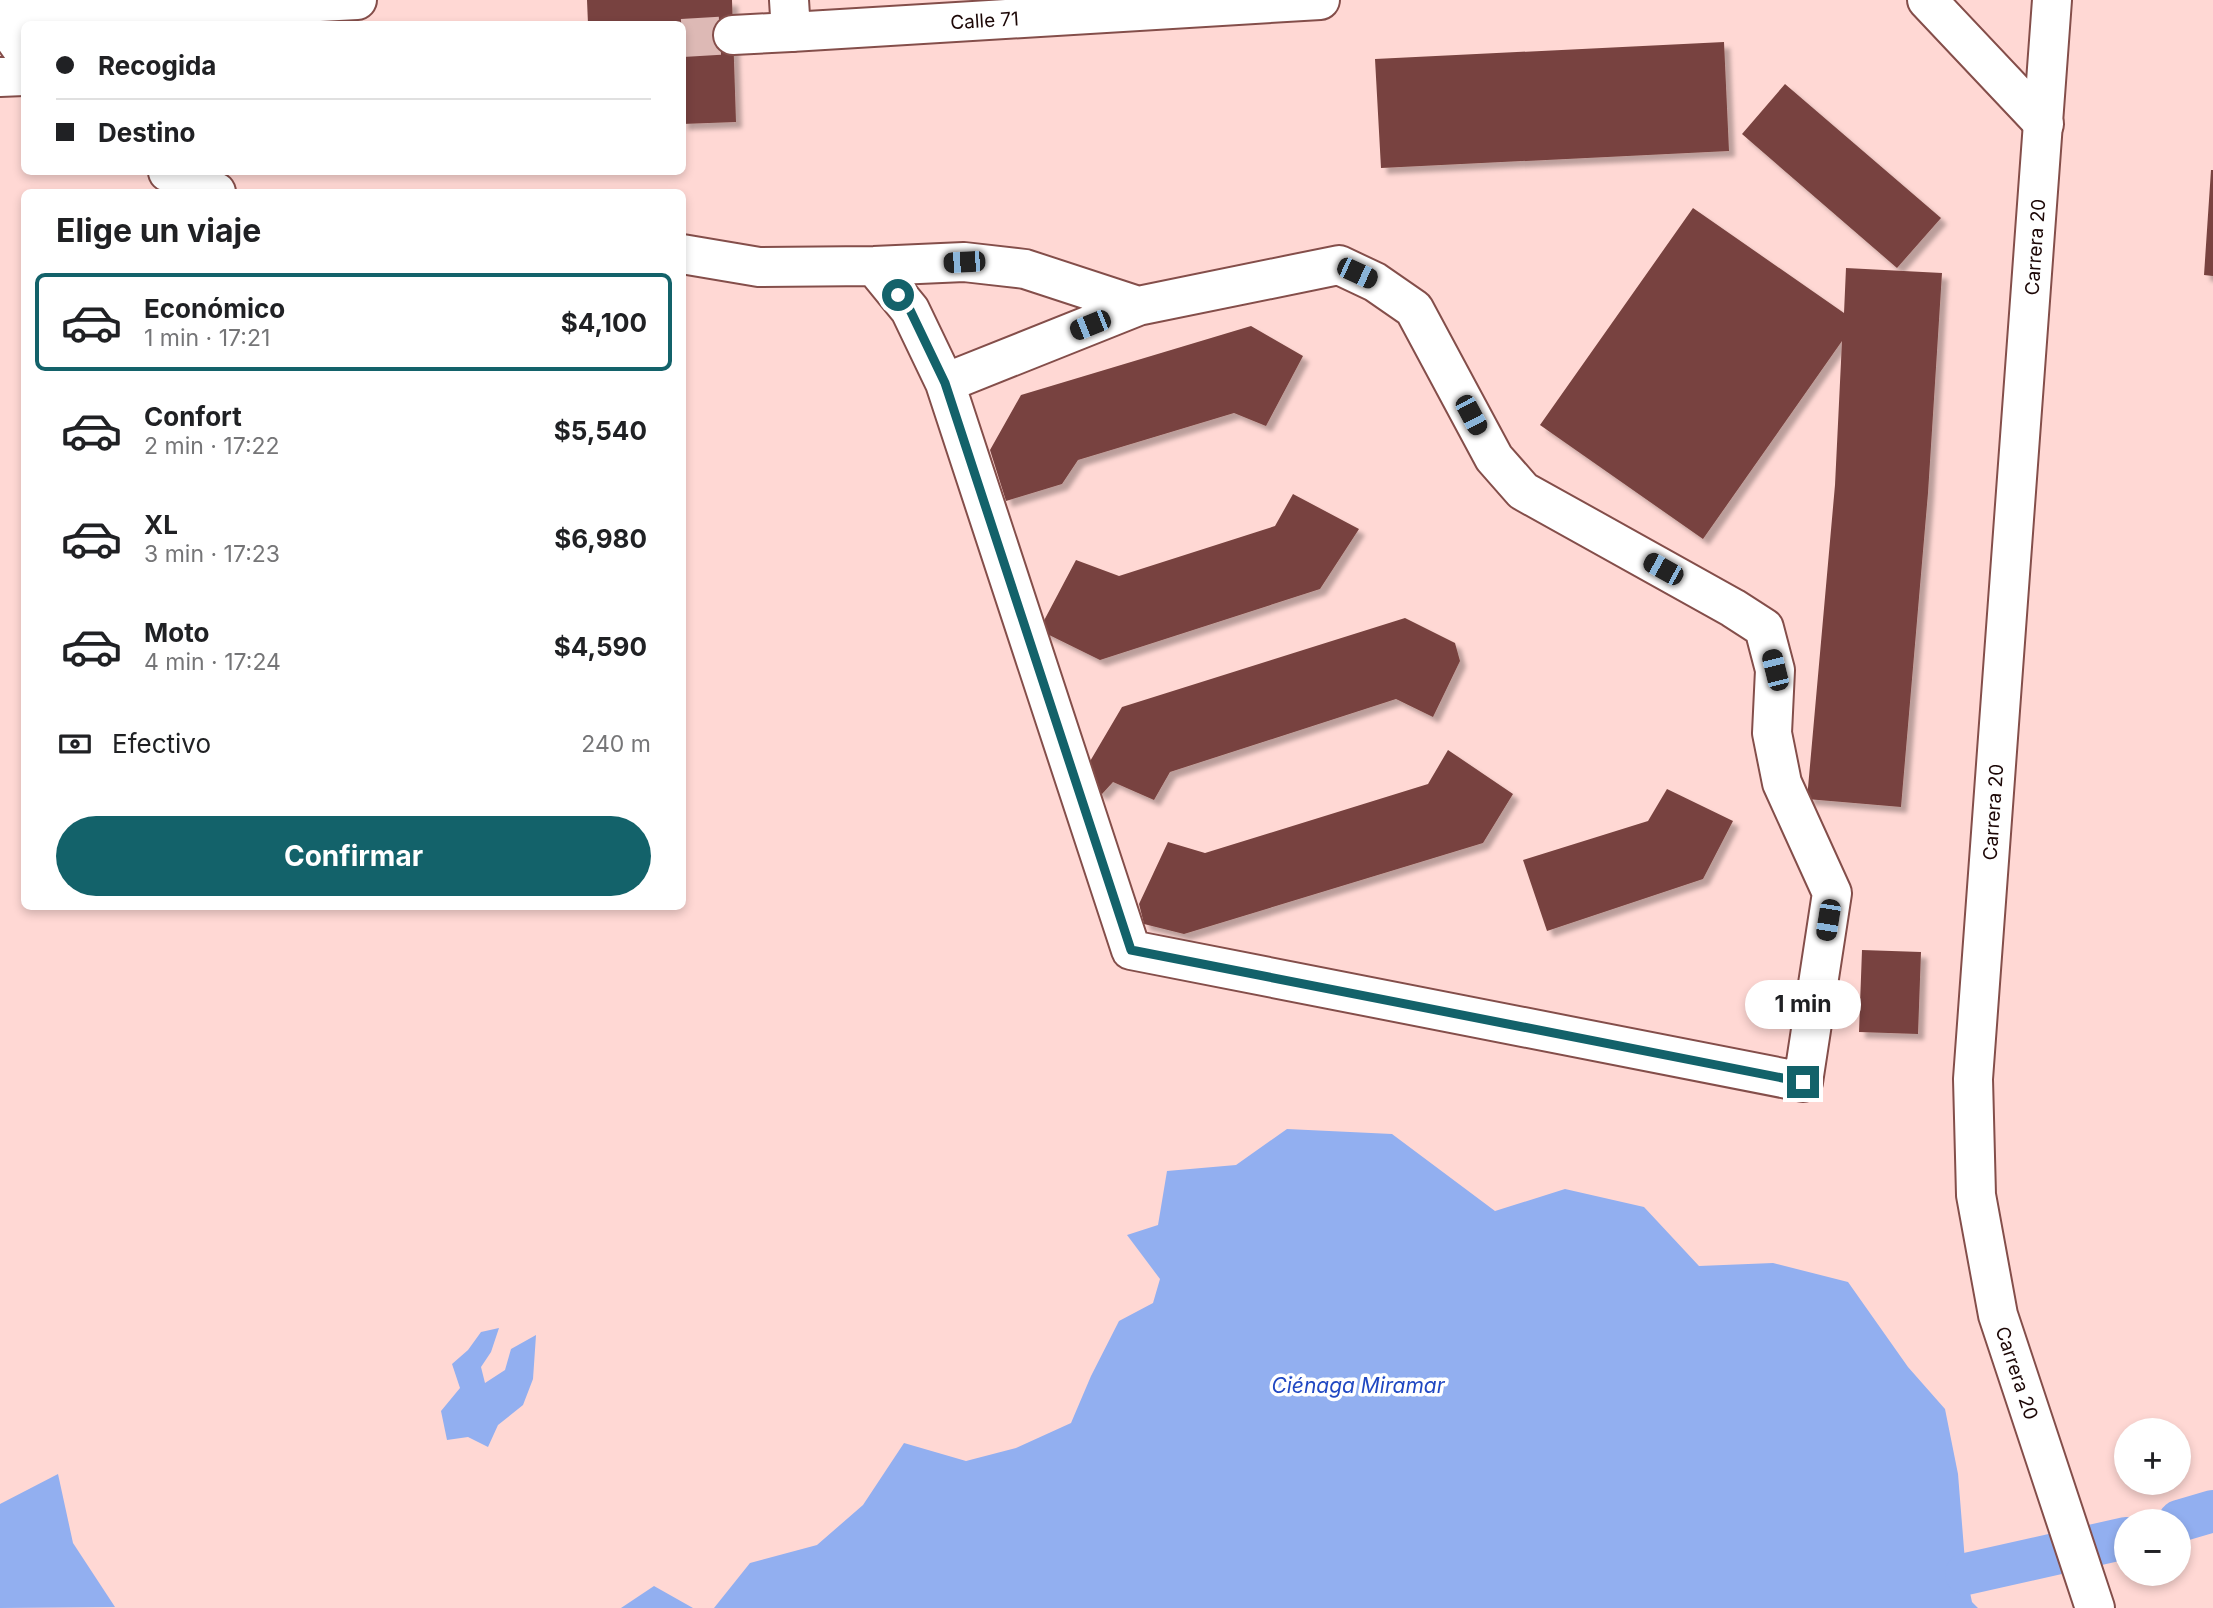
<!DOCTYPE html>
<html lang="es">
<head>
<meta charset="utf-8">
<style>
	:root { --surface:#fff; --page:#f6f6f6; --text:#202124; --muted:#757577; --line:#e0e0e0; --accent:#13626a }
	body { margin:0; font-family:Inter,sans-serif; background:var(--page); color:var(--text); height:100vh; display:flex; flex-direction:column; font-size:26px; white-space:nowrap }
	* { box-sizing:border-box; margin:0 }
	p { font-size:23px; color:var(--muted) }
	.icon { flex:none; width:38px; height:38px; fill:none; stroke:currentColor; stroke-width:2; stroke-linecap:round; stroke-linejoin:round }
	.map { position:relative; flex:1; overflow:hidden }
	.details { position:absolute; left:21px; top:189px; width:665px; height:721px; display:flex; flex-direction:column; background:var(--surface); border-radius:10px; box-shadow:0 4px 10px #0003 }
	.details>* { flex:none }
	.top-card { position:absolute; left:21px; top:21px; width:665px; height:154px; border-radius:10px; box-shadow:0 4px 10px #0003; display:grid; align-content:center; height:154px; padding:0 35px; background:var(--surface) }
	.tools { position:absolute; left:2114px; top:1418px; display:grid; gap:14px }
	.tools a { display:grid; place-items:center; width:77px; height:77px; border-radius:50%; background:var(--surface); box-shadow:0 4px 10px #0003; font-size:35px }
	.end { position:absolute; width:32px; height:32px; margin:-16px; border:9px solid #13626a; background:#fff; box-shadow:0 0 0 4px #fff }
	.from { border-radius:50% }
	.bubble { position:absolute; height:49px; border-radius:24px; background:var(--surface); box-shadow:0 4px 10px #0003; font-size:23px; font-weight:700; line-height:49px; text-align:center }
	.car { position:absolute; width:21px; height:42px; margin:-21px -10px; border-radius:9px; box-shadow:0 0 5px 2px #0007; background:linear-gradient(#222 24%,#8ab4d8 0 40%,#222 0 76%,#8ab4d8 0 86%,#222 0) }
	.top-card b { display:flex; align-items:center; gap:24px; height:66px; font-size:26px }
	.top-card b+b { border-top:2px solid var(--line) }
	.top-card i { width:18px; height:18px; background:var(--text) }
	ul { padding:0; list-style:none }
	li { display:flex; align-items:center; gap:21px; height:98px; margin:0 14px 10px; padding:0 21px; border:4px solid transparent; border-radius:10px }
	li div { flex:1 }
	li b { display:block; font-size:26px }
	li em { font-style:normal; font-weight:700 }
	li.on { border-color:var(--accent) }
	li>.icon { width:63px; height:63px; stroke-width:1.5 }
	h2 { padding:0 35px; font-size:32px; line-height:84px }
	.pay { display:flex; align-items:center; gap:18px; height:77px; padding:0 35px; font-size:26px }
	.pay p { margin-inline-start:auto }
	.primary-button { display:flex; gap:14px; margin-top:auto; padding:14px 35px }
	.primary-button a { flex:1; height:80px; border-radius:42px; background:var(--accent); color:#fff; font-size:28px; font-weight:700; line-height:80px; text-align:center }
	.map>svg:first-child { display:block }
	.water { fill:#92aff0 }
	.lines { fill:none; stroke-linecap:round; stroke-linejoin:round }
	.canal { stroke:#92aff0; stroke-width:42 }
	.building { fill:#78433f; filter:url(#shadow) }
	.street-tunnel { stroke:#ddb9b5; stroke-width:38; stroke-dasharray:38 19; stroke-linecap:butt }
	.street-casing { stroke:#844e4a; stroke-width:42 }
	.secondary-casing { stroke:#844e4a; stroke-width:42 }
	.street { stroke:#fff; stroke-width:38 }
	.secondary { stroke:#fff; stroke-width:38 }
	.route { stroke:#13626a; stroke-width:9 }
	.labels { text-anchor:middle; stroke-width:7; stroke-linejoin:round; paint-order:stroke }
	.street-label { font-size:19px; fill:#1c0706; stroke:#fff }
	.water-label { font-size:21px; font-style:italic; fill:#2048c2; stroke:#fff }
</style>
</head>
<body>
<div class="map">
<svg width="2213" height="1608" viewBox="0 0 2213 1608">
	<defs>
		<filter id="shadow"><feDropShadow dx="6" dy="6" stdDeviation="2" flood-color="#0004"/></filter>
	</defs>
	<rect width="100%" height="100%" fill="#ffd8d4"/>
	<path class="water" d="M1287,1129L1392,1134L1495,1211L1565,1189L1644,1207L1699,1266L1773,1263L1848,1282L1908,1367L1945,1409L1958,1474L1966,1574L1972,1602L1978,1608H714L750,1563L817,1545L863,1505L904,1443L966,1461L1016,1448L1071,1423L1091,1376L1119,1321L1153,1303L1160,1279L1127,1235L1158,1225L1167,1171L1236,1165Z
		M499,1328L491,1352L481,1367L485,1383L505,1370L511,1349L536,1335L533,1379L523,1405L498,1425L488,1447L468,1437L447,1440L441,1411L460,1388L452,1364L468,1350L481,1332Z
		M58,1474L73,1543L115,1607L0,1608V1504Z
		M654,1586L693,1608H621Z"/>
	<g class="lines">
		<path class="canal" d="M2179,1521L2213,1511
			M1966,1574L2126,1538"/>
	</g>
	<path class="building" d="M587,0H732L736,122L682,124V24H588Z
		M1724,42L1729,151L1381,168L1375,59Z
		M1785,84L1941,218L1897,268L1742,134Z
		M2211,170H2213V276L2204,275Z
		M1693,208L1844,313L1846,268L1942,273L1928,493L1901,807L1807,799L1835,485L1842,341L1703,539L1540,425Z
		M1251,326L1303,356L1266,426L1234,413L1078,460L1062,484L1006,501L990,450L1021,395Z
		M1293,494L1359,529L1320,589L1100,660L1039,630L1076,560L1119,576L1275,526Z
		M1405,618L1455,643L1460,661L1433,717L1396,699L1170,772L1154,800L1113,782L1102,794L1079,780L1122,707Z
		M1448,750L1513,794L1483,843L1184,934L1144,924L1139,904L1168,842L1205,853L1428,784Z
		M1667,789L1733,821L1703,879L1547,931L1523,860L1648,821Z
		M1862,950L1921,952L1918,1034L1859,1032Z"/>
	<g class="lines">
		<path class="street-tunnel" d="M682,38L733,35"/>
		<g class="street-casing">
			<path id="street" d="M0,19L357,0
				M1,19L24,52
				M733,35L791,32
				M0,77L24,76
				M168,172L216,192
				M682,254L759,267L874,266L964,262L1025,269L1138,306
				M874,266L910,310L945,383L1131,950L1803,1082L1832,893L1782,783L1772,733L1775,670L1764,628L1733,608L1523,491L1494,458L1414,309L1375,282L1339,265L1138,306L945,383"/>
		</g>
		<g class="secondary-casing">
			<g id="secondary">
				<path id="s1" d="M789,0L791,32L1320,0"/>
				<path d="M1927,0L2044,124"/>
				<path id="s2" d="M2052,0L1973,1079L1976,1195L1998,1315L2095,1608"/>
			</g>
		</g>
		<use href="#street" class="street"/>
		<use href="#secondary" class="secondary"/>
	</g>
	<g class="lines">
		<path class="route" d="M898,295L910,310L945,383L1131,950L1803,1082"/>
	</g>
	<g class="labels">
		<g class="street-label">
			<text dy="7" stroke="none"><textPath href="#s1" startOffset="226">Calle 71</textPath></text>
			<text transform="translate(2035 247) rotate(-86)" y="7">Carrera 20</text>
			<text transform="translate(1993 812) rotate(-86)" y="7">Carrera 20</text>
			<text dy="7" stroke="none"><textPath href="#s2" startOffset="1381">Carrera 20</textPath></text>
		</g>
		<g class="water-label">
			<text x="1358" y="1393">Ciénaga Miramar</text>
		</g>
	</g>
</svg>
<div class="tools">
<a>+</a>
<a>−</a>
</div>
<i class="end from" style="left:898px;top:295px"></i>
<i class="end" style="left:1803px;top:1082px"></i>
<div class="bubble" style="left:1745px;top:980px;width:116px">1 min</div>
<i class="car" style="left:964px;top:262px;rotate:267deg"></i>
<i class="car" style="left:1357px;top:273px;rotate:115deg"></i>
<i class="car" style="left:1090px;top:325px;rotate:248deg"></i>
<i class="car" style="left:1471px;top:415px;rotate:152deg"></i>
<i class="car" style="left:1663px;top:569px;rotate:299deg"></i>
<i class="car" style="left:1775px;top:670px;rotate:346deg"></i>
<i class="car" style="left:1828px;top:920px;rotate:189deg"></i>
<div class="top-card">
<b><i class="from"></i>Recogida</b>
<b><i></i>Destino</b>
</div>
<section class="details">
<h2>Elige un viaje</h2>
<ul>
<li class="on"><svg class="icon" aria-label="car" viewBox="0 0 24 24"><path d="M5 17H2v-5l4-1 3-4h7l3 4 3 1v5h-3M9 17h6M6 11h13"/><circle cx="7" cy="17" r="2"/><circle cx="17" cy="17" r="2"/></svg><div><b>Económico</b><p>1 min · 17:21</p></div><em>$4,100</em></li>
<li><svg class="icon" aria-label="car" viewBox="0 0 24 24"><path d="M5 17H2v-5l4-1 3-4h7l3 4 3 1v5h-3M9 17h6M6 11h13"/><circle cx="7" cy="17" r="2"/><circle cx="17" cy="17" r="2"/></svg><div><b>Confort</b><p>2 min · 17:22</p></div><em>$5,540</em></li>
<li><svg class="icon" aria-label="car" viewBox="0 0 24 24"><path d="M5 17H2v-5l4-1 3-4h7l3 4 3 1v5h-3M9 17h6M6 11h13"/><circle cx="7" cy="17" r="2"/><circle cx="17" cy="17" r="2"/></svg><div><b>XL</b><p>3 min · 17:23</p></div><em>$6,980</em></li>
<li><svg class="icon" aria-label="car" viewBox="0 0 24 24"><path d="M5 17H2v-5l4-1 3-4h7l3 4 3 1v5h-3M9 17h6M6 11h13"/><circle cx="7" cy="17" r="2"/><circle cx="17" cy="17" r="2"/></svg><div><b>Moto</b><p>4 min · 17:24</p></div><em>$4,590</em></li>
</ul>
<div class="pay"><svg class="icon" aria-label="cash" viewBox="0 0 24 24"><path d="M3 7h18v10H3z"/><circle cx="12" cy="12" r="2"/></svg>Efectivo<p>240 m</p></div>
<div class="primary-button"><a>Confirmar</a></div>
</section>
</div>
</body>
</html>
